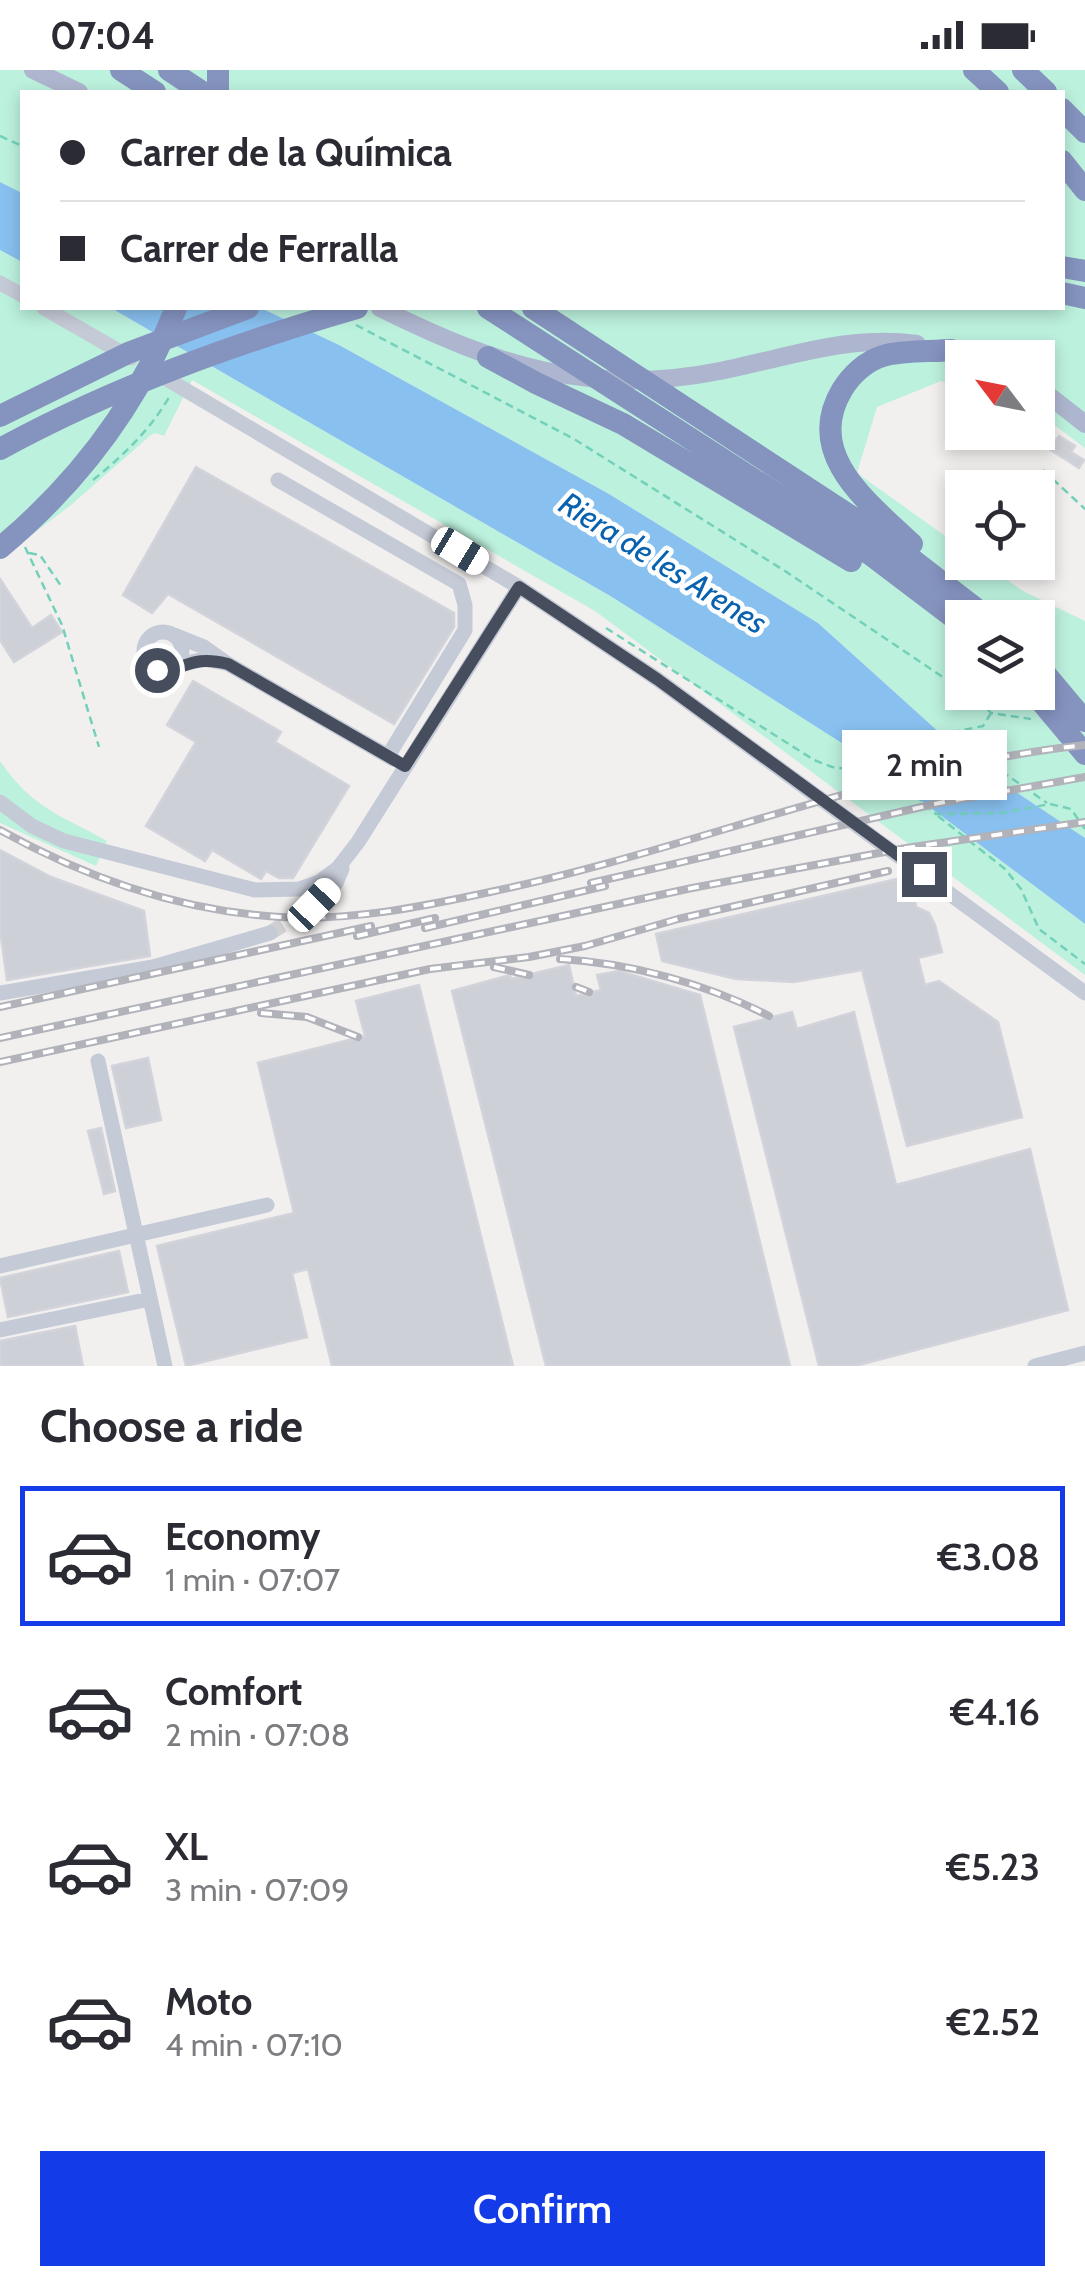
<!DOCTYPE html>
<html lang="en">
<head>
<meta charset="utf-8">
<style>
	:root { --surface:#fff; --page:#f2f2f3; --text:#2b2b33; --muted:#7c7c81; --line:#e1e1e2; --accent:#133be7 }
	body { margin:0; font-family:Cabin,sans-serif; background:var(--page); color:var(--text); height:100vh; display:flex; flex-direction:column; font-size:38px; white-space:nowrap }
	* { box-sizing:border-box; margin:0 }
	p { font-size:32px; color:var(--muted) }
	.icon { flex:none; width:55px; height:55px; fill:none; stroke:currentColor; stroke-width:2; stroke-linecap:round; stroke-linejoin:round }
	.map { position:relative; height:1296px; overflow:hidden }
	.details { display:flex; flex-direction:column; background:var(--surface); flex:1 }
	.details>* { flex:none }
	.banner { position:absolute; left:20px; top:20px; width:1045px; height:220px; border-radius:0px; box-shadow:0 5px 15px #0003; display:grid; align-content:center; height:220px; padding:0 40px; background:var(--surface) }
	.needle { width:65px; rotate:302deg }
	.tools { position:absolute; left:945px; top:270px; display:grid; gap:20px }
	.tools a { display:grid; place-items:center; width:110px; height:110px; border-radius:0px; background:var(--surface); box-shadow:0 5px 15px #0003; font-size:50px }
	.end { position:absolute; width:45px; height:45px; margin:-22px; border:12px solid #464d5d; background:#fff; box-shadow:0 0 0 5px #fff }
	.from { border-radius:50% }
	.bubble { position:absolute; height:70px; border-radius:0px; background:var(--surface); box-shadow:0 5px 15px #0003; font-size:32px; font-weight:600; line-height:70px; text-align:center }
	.car { position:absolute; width:30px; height:60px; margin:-30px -15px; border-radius:12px; box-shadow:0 0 8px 2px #0007; background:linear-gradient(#fff 24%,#345 0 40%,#fff 0 76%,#345 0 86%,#fff 0) }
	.banner b { display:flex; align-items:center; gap:35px; height:95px; font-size:38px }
	.banner b+b { border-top:2px solid var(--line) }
	.banner i { width:25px; height:25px; background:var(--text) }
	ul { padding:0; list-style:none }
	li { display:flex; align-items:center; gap:30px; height:140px; margin:0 20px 15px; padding:0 20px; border:5px solid transparent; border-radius:0px }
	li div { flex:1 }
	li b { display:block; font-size:38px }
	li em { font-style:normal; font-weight:600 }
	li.active { border-color:var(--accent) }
	li>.icon { width:90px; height:90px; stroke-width:1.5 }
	h2 { padding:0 40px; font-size:45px; line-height:120px }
	.cta { display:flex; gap:20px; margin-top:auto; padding:20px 40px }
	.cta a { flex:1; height:115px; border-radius:0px; background:var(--accent); color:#fff; font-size:40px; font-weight:600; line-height:115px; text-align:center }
	.status { display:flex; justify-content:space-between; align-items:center; height:70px; padding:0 50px; background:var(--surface); direction:ltr }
	.status svg { height:28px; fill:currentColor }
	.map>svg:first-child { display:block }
	.green { fill:#bcf1dd; fill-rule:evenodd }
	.water { fill:#88c0ef }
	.building { fill:#ced0d7; stroke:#d3d3db; stroke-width:2.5 }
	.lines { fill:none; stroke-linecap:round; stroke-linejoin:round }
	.minor-tunnel { stroke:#d0cfd2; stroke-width:15; stroke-dasharray:15 8; stroke-linecap:butt }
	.path { stroke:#73d0b9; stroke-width:2.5; stroke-dasharray:8 5; stroke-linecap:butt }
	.minor { stroke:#c5cad7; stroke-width:15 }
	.major { stroke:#aeb6cf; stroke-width:18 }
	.highway { stroke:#8593bf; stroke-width:22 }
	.rail-casing { stroke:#b1b2ba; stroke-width:8 }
	.rail { stroke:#fff; stroke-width:4; stroke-dasharray:11; stroke-linecap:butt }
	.route { stroke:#464d5d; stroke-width:12 }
	.labels { text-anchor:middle; stroke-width:9; stroke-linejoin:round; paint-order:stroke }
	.water-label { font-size:32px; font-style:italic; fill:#0862af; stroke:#fff }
</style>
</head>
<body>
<div class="status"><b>07:04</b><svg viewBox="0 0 49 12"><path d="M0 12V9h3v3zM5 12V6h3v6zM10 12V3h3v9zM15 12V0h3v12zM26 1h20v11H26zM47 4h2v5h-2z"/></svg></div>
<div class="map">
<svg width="1085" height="1296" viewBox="0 0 1085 1296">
	<rect width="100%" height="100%" fill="#f2f0ef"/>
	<path class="green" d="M0,0H1085V378L1038,343V288H962V319L941,311L877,337L857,403L962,478V492L983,493L1023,521L1085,551V768L1001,712L951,673L818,553L609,424L339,275L261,238H1062V22H22V123L0,112ZM962,548H1038V622H962Z
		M0,180L22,192V238H111L612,527L859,684L1085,854V905L595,541L192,310L164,366L155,363L151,365L71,435L0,489Z
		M0,691C33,739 59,744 107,771L96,796L0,753Z"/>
	<path class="water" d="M0,112L22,123V192L0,180Z
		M111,238H261L339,275L609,424L818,553L951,673L1001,712L1085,768V854L859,684L612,527Z"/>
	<path class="building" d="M1038,360L1055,372L1059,366L1075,376L1071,382L1084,390L1079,398L1032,368Z
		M196,397L454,543V557L394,654L168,524L152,543L123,525Z
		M0,509L32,558L51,545L62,562L14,592L0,570Z
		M193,611L281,662L275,672L349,716L293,808H279L266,801L261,809L212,780L205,791L146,756L196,672L167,655Z
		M0,780L51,807L144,841L150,886L7,910L0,859Z
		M897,809L899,822L914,819L916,837L929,843L935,855L942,882L918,888L925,915L939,911L998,952L1022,1047L907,1076L862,900L794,912L736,909L662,891L656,864Z
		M569,895L576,926L601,920L597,905L619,901L700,925L790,1296H546L452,921L510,905L511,909Z
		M419,915L513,1296H332L308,1199L292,1203L307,1267L186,1296L157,1176L294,1143L258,993L365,966L356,931Z
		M792,942L797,959L854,942L896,1115L1030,1079L1068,1240L855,1296H819L734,957Z
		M148,988L161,1050L126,1058L112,996Z
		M101,1058L115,1121L104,1124L88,1061Z
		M119,1181L128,1222L8,1247L0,1208Z
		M75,1256L83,1296H0V1271Z"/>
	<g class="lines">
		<path class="minor-tunnel" d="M270,863L314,835"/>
		<path class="path" d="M0,66L22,76
			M356,255L574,369L785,501L962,620
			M1043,400L1085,439
			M93,410C124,385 151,359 171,324
			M25,477L62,555L99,677
			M29,483L40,485L61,516
			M606,558L814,690L832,697L880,703L913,723
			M967,622L982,633L991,643L1031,649
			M991,643L983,656L953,662L924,681L909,709L913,723L936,744L1002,743L1050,734L1071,739L1085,759
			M974,661L981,687L1047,733
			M938,746L1005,799L1021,819L1039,859L1085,894"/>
		<path class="minor" d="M0,213L22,225
			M44,238L131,288
			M155,302L519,517L657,609L1085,923
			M278,410L459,514L465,535V560L388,686
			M144 581a19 19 0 1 1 38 0a19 19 0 1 1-38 0Z
			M174,565L204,577L228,594L393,689
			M175,596L204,589L224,593
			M0,732L32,756L64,771L255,820L299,819L319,812L338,798L358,772L519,517
			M314,835L336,813L342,799
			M0,923L153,897L270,863
			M98,991L165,1296
			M0,1196L267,1135
			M0,1260L150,1229
			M1035,1296L1085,1283"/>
		<path class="major" d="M33,0L79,22
			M380,238C495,295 589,327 720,301C786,288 849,264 917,274
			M943,278L976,288
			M1038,317L1085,354"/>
		<path class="highway" d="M121,0L155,22
			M169,0L202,22
			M218,0V22
			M974,0L998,22
			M1023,0L1046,22
			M1062,39L1085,62
			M1062,91L1085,120
			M1062,197L1085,201
			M1062,223L1085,228
			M488,238L871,485L962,554
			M533,238L887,470L988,548
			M488,287L536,313L623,354L851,491
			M0,346L128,283L248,238
			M0,379C114,317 233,274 357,238
			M912,474C870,434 803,385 842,320C851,305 866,291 883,286C904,280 930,282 952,280
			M0,478C78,413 139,332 176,238
			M1038,595L1085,651
			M1033,622L1085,684"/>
		<g class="rail-casing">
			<path id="rail" d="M0,760C86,808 181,841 280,847C352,851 420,837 490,822C691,780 880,697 1085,675
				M591,813L939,733L1085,707
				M425,858L605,816
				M357,866L435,848
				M560,889C631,893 707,914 769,946
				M494,897L529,905
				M576,917L589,922
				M0,937L371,856
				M261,943L307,947L358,967
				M0,968L692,818L906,778L1085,752
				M0,992L430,899L529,887L585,876L678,849L888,801"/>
		</g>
		<use href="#rail" class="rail"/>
	</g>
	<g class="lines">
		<path class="route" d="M157,600C185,602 189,584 228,594L405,696L519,517L657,609L924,804"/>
	</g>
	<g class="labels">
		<g class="water-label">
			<text transform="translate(663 493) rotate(32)" y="11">Riera de les Arenes</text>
		</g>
	</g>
</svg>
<div class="tools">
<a><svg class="needle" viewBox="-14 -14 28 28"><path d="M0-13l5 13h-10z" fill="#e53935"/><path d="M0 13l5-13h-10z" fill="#7c7c81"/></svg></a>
<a><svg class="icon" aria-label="locate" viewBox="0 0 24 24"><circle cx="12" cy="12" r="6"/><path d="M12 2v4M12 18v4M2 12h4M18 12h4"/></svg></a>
<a><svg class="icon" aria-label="layers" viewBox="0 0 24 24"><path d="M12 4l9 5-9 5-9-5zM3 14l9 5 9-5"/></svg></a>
</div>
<i class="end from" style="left:157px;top:600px"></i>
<i class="end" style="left:924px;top:804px"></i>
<div class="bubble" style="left:842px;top:660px;width:165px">2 min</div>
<i class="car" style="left:460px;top:481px;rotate:121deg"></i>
<i class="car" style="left:314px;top:835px;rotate:44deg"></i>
<div class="banner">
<b><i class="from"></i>Carrer de la Química</b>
<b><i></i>Carrer de Ferralla</b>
</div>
</div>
<section class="details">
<h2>Choose a ride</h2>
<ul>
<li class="active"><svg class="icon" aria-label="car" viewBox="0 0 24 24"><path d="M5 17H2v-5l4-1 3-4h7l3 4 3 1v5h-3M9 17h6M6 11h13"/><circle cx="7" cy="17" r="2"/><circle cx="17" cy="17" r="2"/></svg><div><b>Economy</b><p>1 min · 07:07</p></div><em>€3.08</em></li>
<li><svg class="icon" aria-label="car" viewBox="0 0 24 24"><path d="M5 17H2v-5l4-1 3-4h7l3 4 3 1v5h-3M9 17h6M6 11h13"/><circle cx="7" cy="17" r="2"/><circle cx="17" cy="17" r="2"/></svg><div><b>Comfort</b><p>2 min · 07:08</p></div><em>€4.16</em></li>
<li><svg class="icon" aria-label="car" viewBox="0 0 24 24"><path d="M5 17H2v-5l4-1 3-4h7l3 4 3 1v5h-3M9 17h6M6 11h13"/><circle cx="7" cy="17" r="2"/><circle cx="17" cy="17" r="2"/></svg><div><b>XL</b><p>3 min · 07:09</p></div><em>€5.23</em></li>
<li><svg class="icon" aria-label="car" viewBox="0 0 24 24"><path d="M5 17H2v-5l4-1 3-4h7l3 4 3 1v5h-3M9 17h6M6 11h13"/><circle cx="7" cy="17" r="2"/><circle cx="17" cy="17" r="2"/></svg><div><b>Moto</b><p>4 min · 07:10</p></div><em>€2.52</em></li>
</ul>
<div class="cta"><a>Confirm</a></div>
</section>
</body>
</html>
